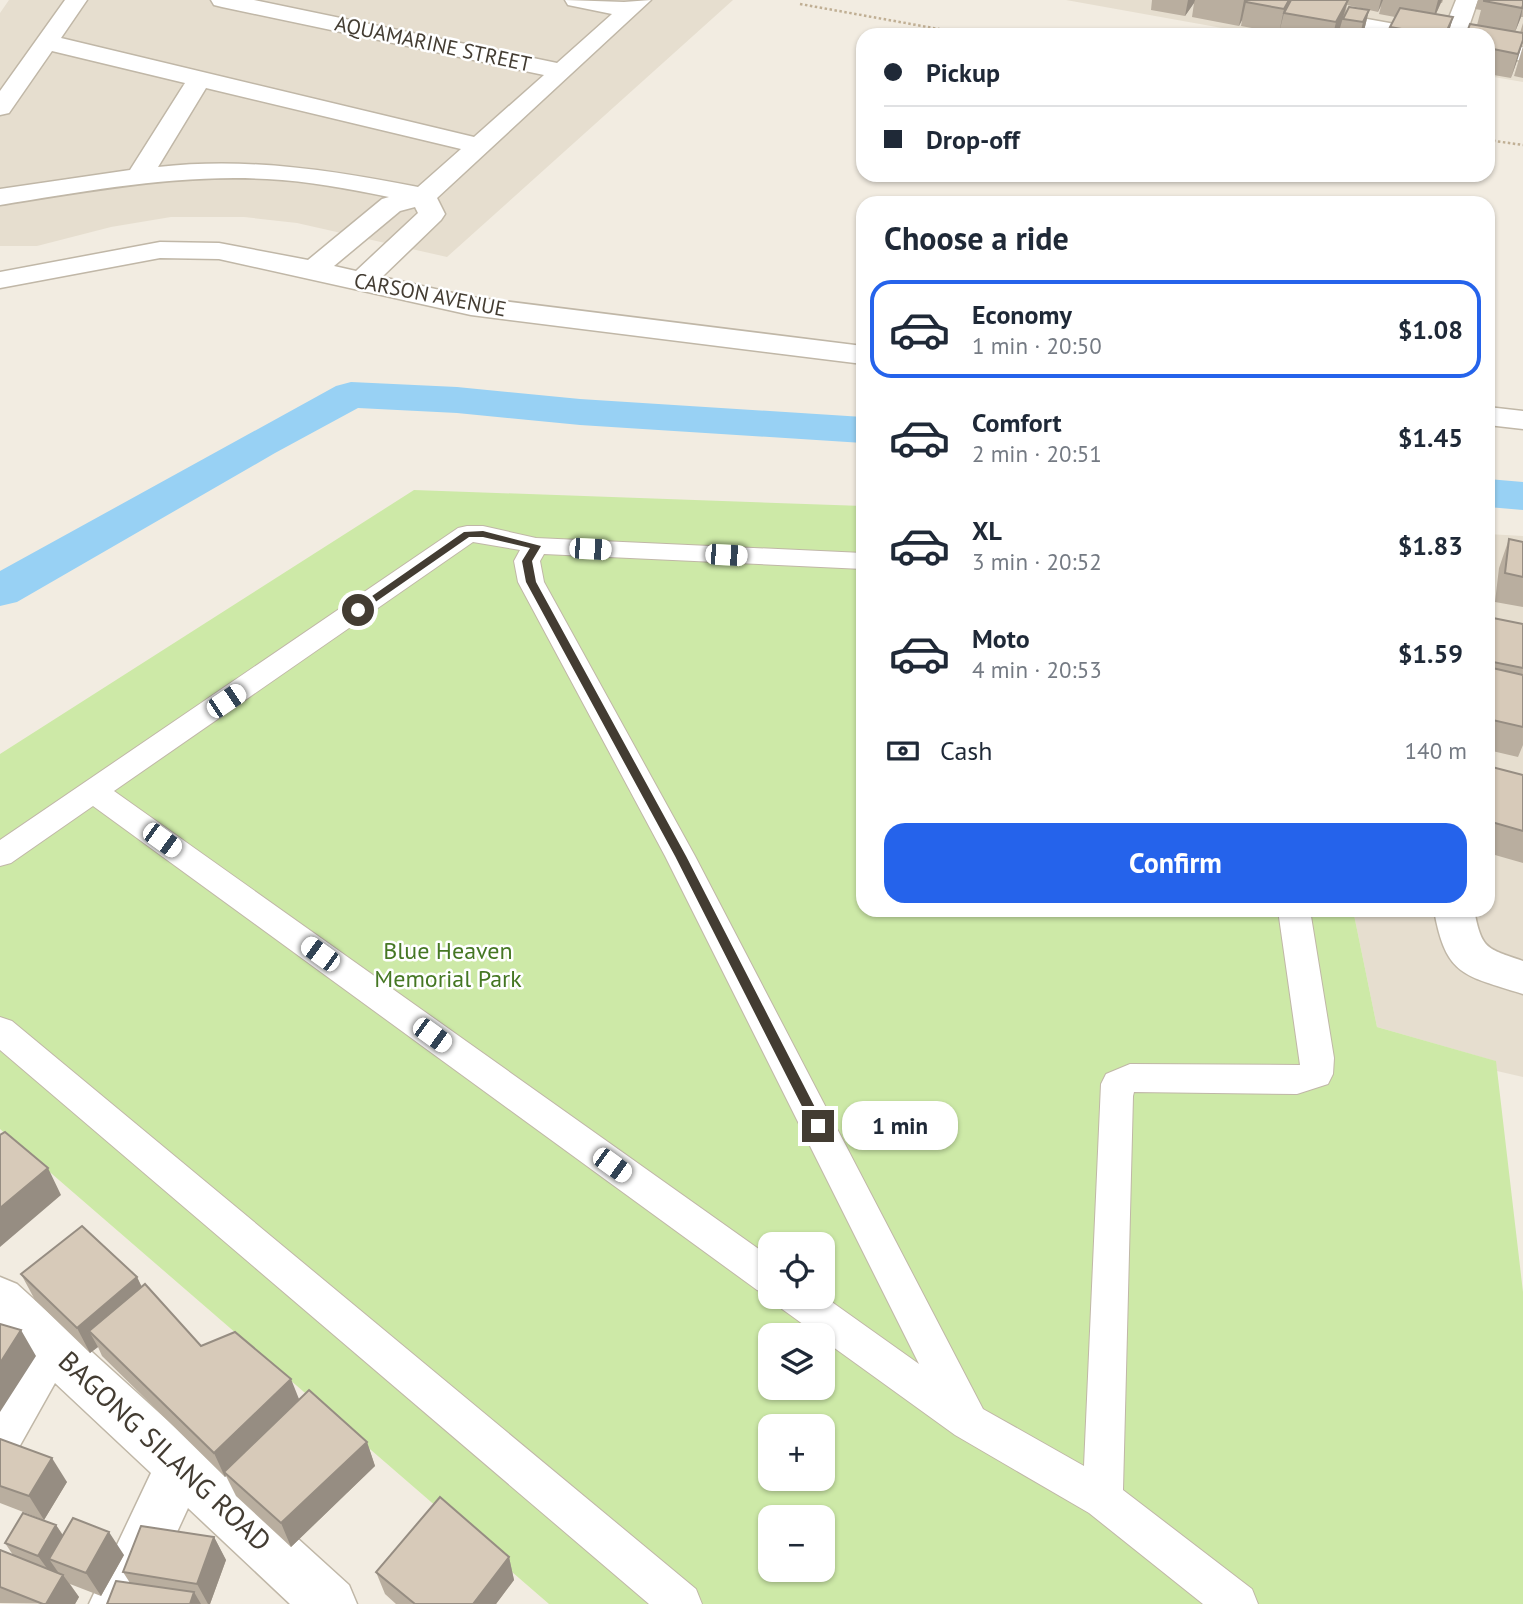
<!DOCTYPE html>
<html lang="en">
<head>
<meta charset="utf-8">
<style>
	:root { --surface:#fff; --page:#f6f6f7; --text:#1f2937; --muted:#747a83; --line:#e0e1e3; --accent:#2563eb }
	body { margin:0; font-family:"PT Sans",sans-serif; background:var(--page); color:var(--text); height:100vh; display:flex; flex-direction:column; font-size:26px; white-space:nowrap }
	* { box-sizing:border-box; margin:0 }
	p { font-size:23px; color:var(--muted) }
	.icon { flex:none; width:38px; height:38px; fill:none; stroke:currentColor; stroke-width:2; stroke-linecap:round; stroke-linejoin:round }
	.map { position:relative; flex:1; overflow:hidden }
	.panel { position:absolute; left:856px; top:196px; width:639px; height:721px; display:flex; flex-direction:column; background:var(--surface); border-radius:21px; box-shadow:0 2px 5px #0004 }
	.panel>* { flex:none }
	.banner { position:absolute; left:856px; top:28px; width:639px; height:154px; border-radius:21px; box-shadow:0 2px 5px #0004; display:grid; align-content:center; height:154px; padding:0 28px; background:var(--surface) }
	.buttons { position:absolute; left:758px; top:1232px; display:grid; gap:14px }
	.buttons a { display:grid; place-items:center; width:77px; height:77px; border-radius:14px; background:var(--surface); box-shadow:0 2px 5px #0004; font-size:35px }
	.end { position:absolute; width:32px; height:32px; margin:-16px; border:9px solid #433c32; background:#fff; box-shadow:0 0 0 4px #fff }
	.from { border-radius:50% }
	.bubble { position:absolute; height:49px; border-radius:21px; background:var(--surface); box-shadow:0 2px 5px #0004; font-size:23px; font-weight:700; line-height:49px; text-align:center }
	.car { position:absolute; width:21px; height:42px; margin:-21px -10px; border-radius:9px; box-shadow:0 0 5px 2px #0007; background:linear-gradient(#fff 24%,#345 0 40%,#fff 0 76%,#345 0 86%,#fff 0) }
	.banner b { display:flex; align-items:center; gap:24px; height:66px; font-size:26px }
	.banner b+b { border-top:2px solid var(--line) }
	.banner i { width:18px; height:18px; background:var(--text) }
	ul { padding:0; list-style:none }
	li { display:flex; align-items:center; gap:21px; height:98px; margin:0 14px 10px; padding:0 14px; border:4px solid transparent; border-radius:21px }
	li div { flex:1 }
	li b { display:block; font-size:26px }
	li em { font-style:normal; font-weight:700 }
	li.active { border-color:var(--accent) }
	li>.icon { width:63px; height:63px; stroke-width:1.5 }
	h2 { padding:0 28px; font-size:32px; line-height:84px }
	.pay { display:flex; align-items:center; gap:18px; height:77px; padding:0 28px; font-size:26px }
	.pay p { margin-inline-start:auto }
	.button { display:flex; gap:14px; margin-top:auto; padding:14px 28px }
	.button a { flex:1; height:80px; border-radius:21px; background:var(--accent); color:#fff; font-size:28px; font-weight:700; line-height:80px; text-align:center }
	.map>svg:first-child { display:block }
	.residential { fill:#e6decf }
	.green { fill:#cde9a7; fill-rule:evenodd }
	.lines { fill:none; stroke-linecap:round; stroke-linejoin:round }
	.canal { fill:#98d1f4; fill-rule:evenodd }
	.service-casing { stroke:#c0b7a7; stroke-width:2 }
	.minor-casing { stroke:#c0b7a7; stroke-width:3 }
	.path { stroke:#c0af94; stroke-width:2.5; stroke-dasharray:2.5 2.5; stroke-linecap:butt }
	.service { fill:#fff; fill-rule:evenodd }
	.minor { fill:#fff; fill-rule:evenodd }
	.wall { fill:#b9ae9f }
	.shaded-wall { fill:#968d82 }
	.building { fill:#d7cab9; stroke:#968d82; stroke-width:2 }
	.route { fill:#433c32 }
	.labels { text-anchor:middle; stroke-width:5; stroke-linejoin:round; paint-order:stroke }
	.far-street-label { font-size:21px; fill:#433c32; stroke:#fff }
	.park-label { font-size:24px; fill:#457723; stroke:#fff }
	.near-street-label { font-size:28px; fill:#433c32; stroke:#fff }
</style>
</head>
<body>
<div class="map">
<svg width="1523" height="1604" viewBox="0 0 1523 1604">
	<rect width="100%" height="100%" fill="#f2ece1"/>
	<path class="residential" d="M9,0H733L447,257L297,223L244,217H171L111,227L37,246H0V13Z
		M1066,0H1523V82L1488,76V35H1261Z
		M1488,534L1523,536V1077L1497,1071L1495,1061L1377,1027L1353,910H1488Z"/>
	<path class="green" d="M414,490L863,506V910H1353L1377,1027L1496,1061L1523,1292V1604H549L0,1129V754ZM770,1244H822V1297H770ZM770,1335H822V1388H770ZM770,1426H822V1479H770ZM770,1517H822V1570H770Z"/>
	<g class="lines">
		<path class="canal" d="M351,382L457,387L580,399L863,417V443L580,425L457,413L358,408L275,453L17,602L0,606V571L336,386Z
			M1488,479L1523,482V510L1488,507Z"/>
		<g class="service-casing">
			<path id="service" d="M467,526H483L536,538L863,553V569L544,554L540,561L544,582L695,856L983,1409L1084,1466L1101,1084L1106,1074L1130,1064L1300,1065L1278,910H1310L1334,1058L1333,1074L1328,1084L1297,1094L1134,1092L1133,1096L1123,1490L1252,1589L1258,1604H1203L1089,1513L955,1435L822,1339V1335H818L782,1309L776,1297L822,1295L919,1364L665,856L518,582L514,561L520,550L473,542L114,791L770,1257V1295L757,1290L93,806L11,863L0,866V840L458,528Z
				M0,1017L12,1021L696,1589L702,1604H649L0,1050Z"/>
		</g>
		<g class="minor-casing">
			<path id="minor" d="M65,0H87L61,38L474,137L544,75L222,7L214,5L211,0H254L557,63L612,14L568,5L565,0L624,2L651,0L437,198L445,214L441,220L382,277L471,297L863,346V364L471,315L219,259L160,258L0,288V272L160,242L219,243L308,260L382,199L389,197C349,189 308,181 267,179C177,174 88,191 0,205V189L130,170L185,83L52,51L9,113L0,115V91ZM206,88L461,149L418,187C331,170 247,157 158,167ZM415,207L418,213L356,271L334,266L400,211Z
				M1213,0H1261L1417,28L1425,30L1429,35H1379L1224,7L1216,5Z
				M1456,0H1478L1466,35H1442Z
				M1488,41L1523,47V61L1488,55Z
				M1488,407L1523,411V429L1488,425Z
				M1434,910H1474C1482,950 1486,948 1523,961V994C1464,975 1446,977 1434,910Z
				M0,1277L17,1284L349,1585L357,1604H290L188,1508L144,1604H89L151,1473L55,1383L18,1449L0,1456V1384L20,1350L0,1331Z"/>
		</g>
		<path class="path" d="M800,4L972,35
			M1488,140L1523,145"/>
		<use href="#service" class="service"/>
		<use href="#minor" class="minor"/>
	</g>
	<path class="wall" d="M1152,0H1443L1442,3H1441L1436,14L1453,17L1448,35H1388L1390,27L1395,17L1379,14L1381,6L1378,12L1347,5L1345,15L1369,10L1363,35H1339L1340,28L1337,35H1279L1280,31L1279,33L1241,26L1242,20L1239,26L1192,17L1194,3L1185,16L1151,10Z
		M1478,0H1523V17H1521L1515,32L1477,25L1481,10L1475,9Z
		M1523,23V42L1511,78L1488,74V35L1520,33Z
		M1523,46V78L1514,76Z
		M1509,539L1523,542V607L1495,602L1499,568Z
		M1488,617L1523,624V745L1518,757L1488,750Z
		M1488,767L1523,775V863L1488,853Z
		M21,1274L137,1277L142,1287L201,1346L299,1399L367,1442L375,1466L291,1547L236,1496L226,1476L225,1477L102,1356L98,1347L90,1353L35,1300Z
		M0,1439L67,1482L44,1520L0,1503Z
		M56,1525L63,1535L124,1555L101,1596L70,1584L79,1597L75,1604L0,1603V1550L13,1555L5,1543Z
		M214,1537L226,1560L210,1604H107L130,1583L123,1572Z
		M509,1557L514,1580L496,1604H396L385,1594L376,1572Z"/>
	<path class="shaded-wall" d="M1188,0H1195L1194,3L1185,16Z
		M1244,0H1252L1246,2L1242,20L1239,26Z
		M1289,0H1293L1284,13L1279,33L1284,9Z
		M1348,0L1340,28L1337,35H1333L1336,22Z
		M1381,0H1383L1378,12Z
		M1438,0H1442L1432,23Z
		M1523,5L1521,17L1515,32Z
		M1369,10L1363,35H1360L1363,22Z
		M1453,17L1448,35H1445Z
		M1523,40L1518,58L1511,78L1518,54Z
		M48,1168L61,1195L0,1247V1208Z
		M137,1277L149,1303L89,1331L98,1347L90,1353L77,1328Z
		M21,1330L36,1356L0,1412V1363Z
		M291,1379L301,1404L224,1472L226,1476L225,1477L214,1453Z
		M367,1442L375,1466L291,1547L281,1523Z
		M52,1458L67,1482L44,1520L29,1496Z
		M56,1525L71,1548L49,1559L58,1572L54,1578L38,1556Z
		M109,1532L124,1555L101,1596L86,1573Z
		M214,1537L226,1560L210,1604H208L197,1584Z
		M509,1557L514,1580L496,1604H473Z
		M63,1575L79,1597L75,1604H46Z
		M194,1592L201,1604H190Z"/>
	<path class="building" d="M1247,0H1289L1284,9L1246,2Z
		M1291,0H1348L1336,22L1284,13Z
		M1484,0H1523V5L1522,8L1484,1Z
		M1349,7L1369,10L1363,22L1343,19Z
		M1400,8L1453,17L1445,35H1436L1390,27Z
		M1470,24L1523,33V40L1518,54L1488,48V35H1466Z
		M1509,539L1523,542V577L1505,573Z
		M1488,617L1523,624V668L1488,661Z
		M1488,667L1523,675V727L1488,719Z
		M1488,766L1523,775V831L1488,821Z
		M5,1132L48,1168L0,1208V1135Z
		M82,1226L137,1277L77,1328L21,1274Z
		M145,1284L201,1346L235,1332L291,1379L214,1453L89,1331Z
		M0,1324L21,1330L0,1363Z
		M309,1390L367,1442L281,1523L224,1472Z
		M0,1439L52,1458L29,1496L0,1486Z
		M440,1497L509,1557L473,1604H415L376,1572Z
		M23,1513L56,1525L38,1556L5,1543Z
		M73,1518L109,1532L86,1573L49,1559Z
		M141,1526L214,1537L197,1584L123,1572Z
		M0,1550L63,1575L46,1604H43L0,1587Z
		M116,1581L194,1592L190,1604H107Z"/>
	<path class="route" d="M483,531L541,546L532,561L536,582L686,856L823,1123V1130H814L675,856L526,582L522,561L530,548L483,537H469L361,612L352,610L464,532Z"/>
	<g class="labels">
		<g class="far-street-label">
			<text transform="translate(433 44) rotate(12)" y="7">AQUAMARINE STREET</text>
			<text transform="translate(430 295) rotate(11)" y="7">CARSON AVENUE</text>
		</g>
		<g class="park-label">
			<text x="448" y="959">Blue Heaven<tspan x="448" dy="28">Memorial Park</tspan></text>
		</g>
		<g class="near-street-label">
			<text transform="translate(165 1451) rotate(43)" y="10">BAGONG SILANG ROAD</text>
		</g>
	</g>
</svg>
<div class="buttons">
<a><svg class="icon" aria-label="locate" viewBox="0 0 24 24"><circle cx="12" cy="12" r="6"/><path d="M12 2v4M12 18v4M2 12h4M18 12h4"/></svg></a>
<a><svg class="icon" aria-label="layers" viewBox="0 0 24 24"><path d="M12 4l9 5-9 5-9-5zM3 14l9 5 9-5"/></svg></a>
<a>+</a>
<a>−</a>
</div>
<i class="end from" style="left:358px;top:610px"></i>
<i class="end" style="left:818px;top:1126px"></i>
<div class="bubble" style="left:842px;top:1101px;width:116px">1 min</div>
<i class="car" style="left:590px;top:549px;rotate:93deg"></i>
<i class="car" style="left:726px;top:555px;rotate:93deg"></i>
<i class="car" style="left:226px;top:701px;rotate:56deg"></i>
<i class="car" style="left:162px;top:840px;rotate:126deg"></i>
<i class="car" style="left:320px;top:954px;rotate:306deg"></i>
<i class="car" style="left:432px;top:1035px;rotate:126deg"></i>
<i class="car" style="left:612px;top:1165px;rotate:126deg"></i>
<div class="banner">
<b><i class="from"></i>Pickup</b>
<b><i></i>Drop-off</b>
</div>
<section class="panel">
<h2>Choose a ride</h2>
<ul>
<li class="active"><svg class="icon" aria-label="car" viewBox="0 0 24 24"><path d="M5 17H2v-5l4-1 3-4h7l3 4 3 1v5h-3M9 17h6M6 11h13"/><circle cx="7" cy="17" r="2"/><circle cx="17" cy="17" r="2"/></svg><div><b>Economy</b><p>1 min · 20:50</p></div><em>$1.08</em></li>
<li><svg class="icon" aria-label="car" viewBox="0 0 24 24"><path d="M5 17H2v-5l4-1 3-4h7l3 4 3 1v5h-3M9 17h6M6 11h13"/><circle cx="7" cy="17" r="2"/><circle cx="17" cy="17" r="2"/></svg><div><b>Comfort</b><p>2 min · 20:51</p></div><em>$1.45</em></li>
<li><svg class="icon" aria-label="car" viewBox="0 0 24 24"><path d="M5 17H2v-5l4-1 3-4h7l3 4 3 1v5h-3M9 17h6M6 11h13"/><circle cx="7" cy="17" r="2"/><circle cx="17" cy="17" r="2"/></svg><div><b>XL</b><p>3 min · 20:52</p></div><em>$1.83</em></li>
<li><svg class="icon" aria-label="car" viewBox="0 0 24 24"><path d="M5 17H2v-5l4-1 3-4h7l3 4 3 1v5h-3M9 17h6M6 11h13"/><circle cx="7" cy="17" r="2"/><circle cx="17" cy="17" r="2"/></svg><div><b>Moto</b><p>4 min · 20:53</p></div><em>$1.59</em></li>
</ul>
<div class="pay"><svg class="icon" aria-label="cash" viewBox="0 0 24 24"><path d="M3 7h18v10H3z"/><circle cx="12" cy="12" r="2"/></svg>Cash<p>140 m</p></div>
<div class="button"><a>Confirm</a></div>
</section>
</div>
</body>
</html>
